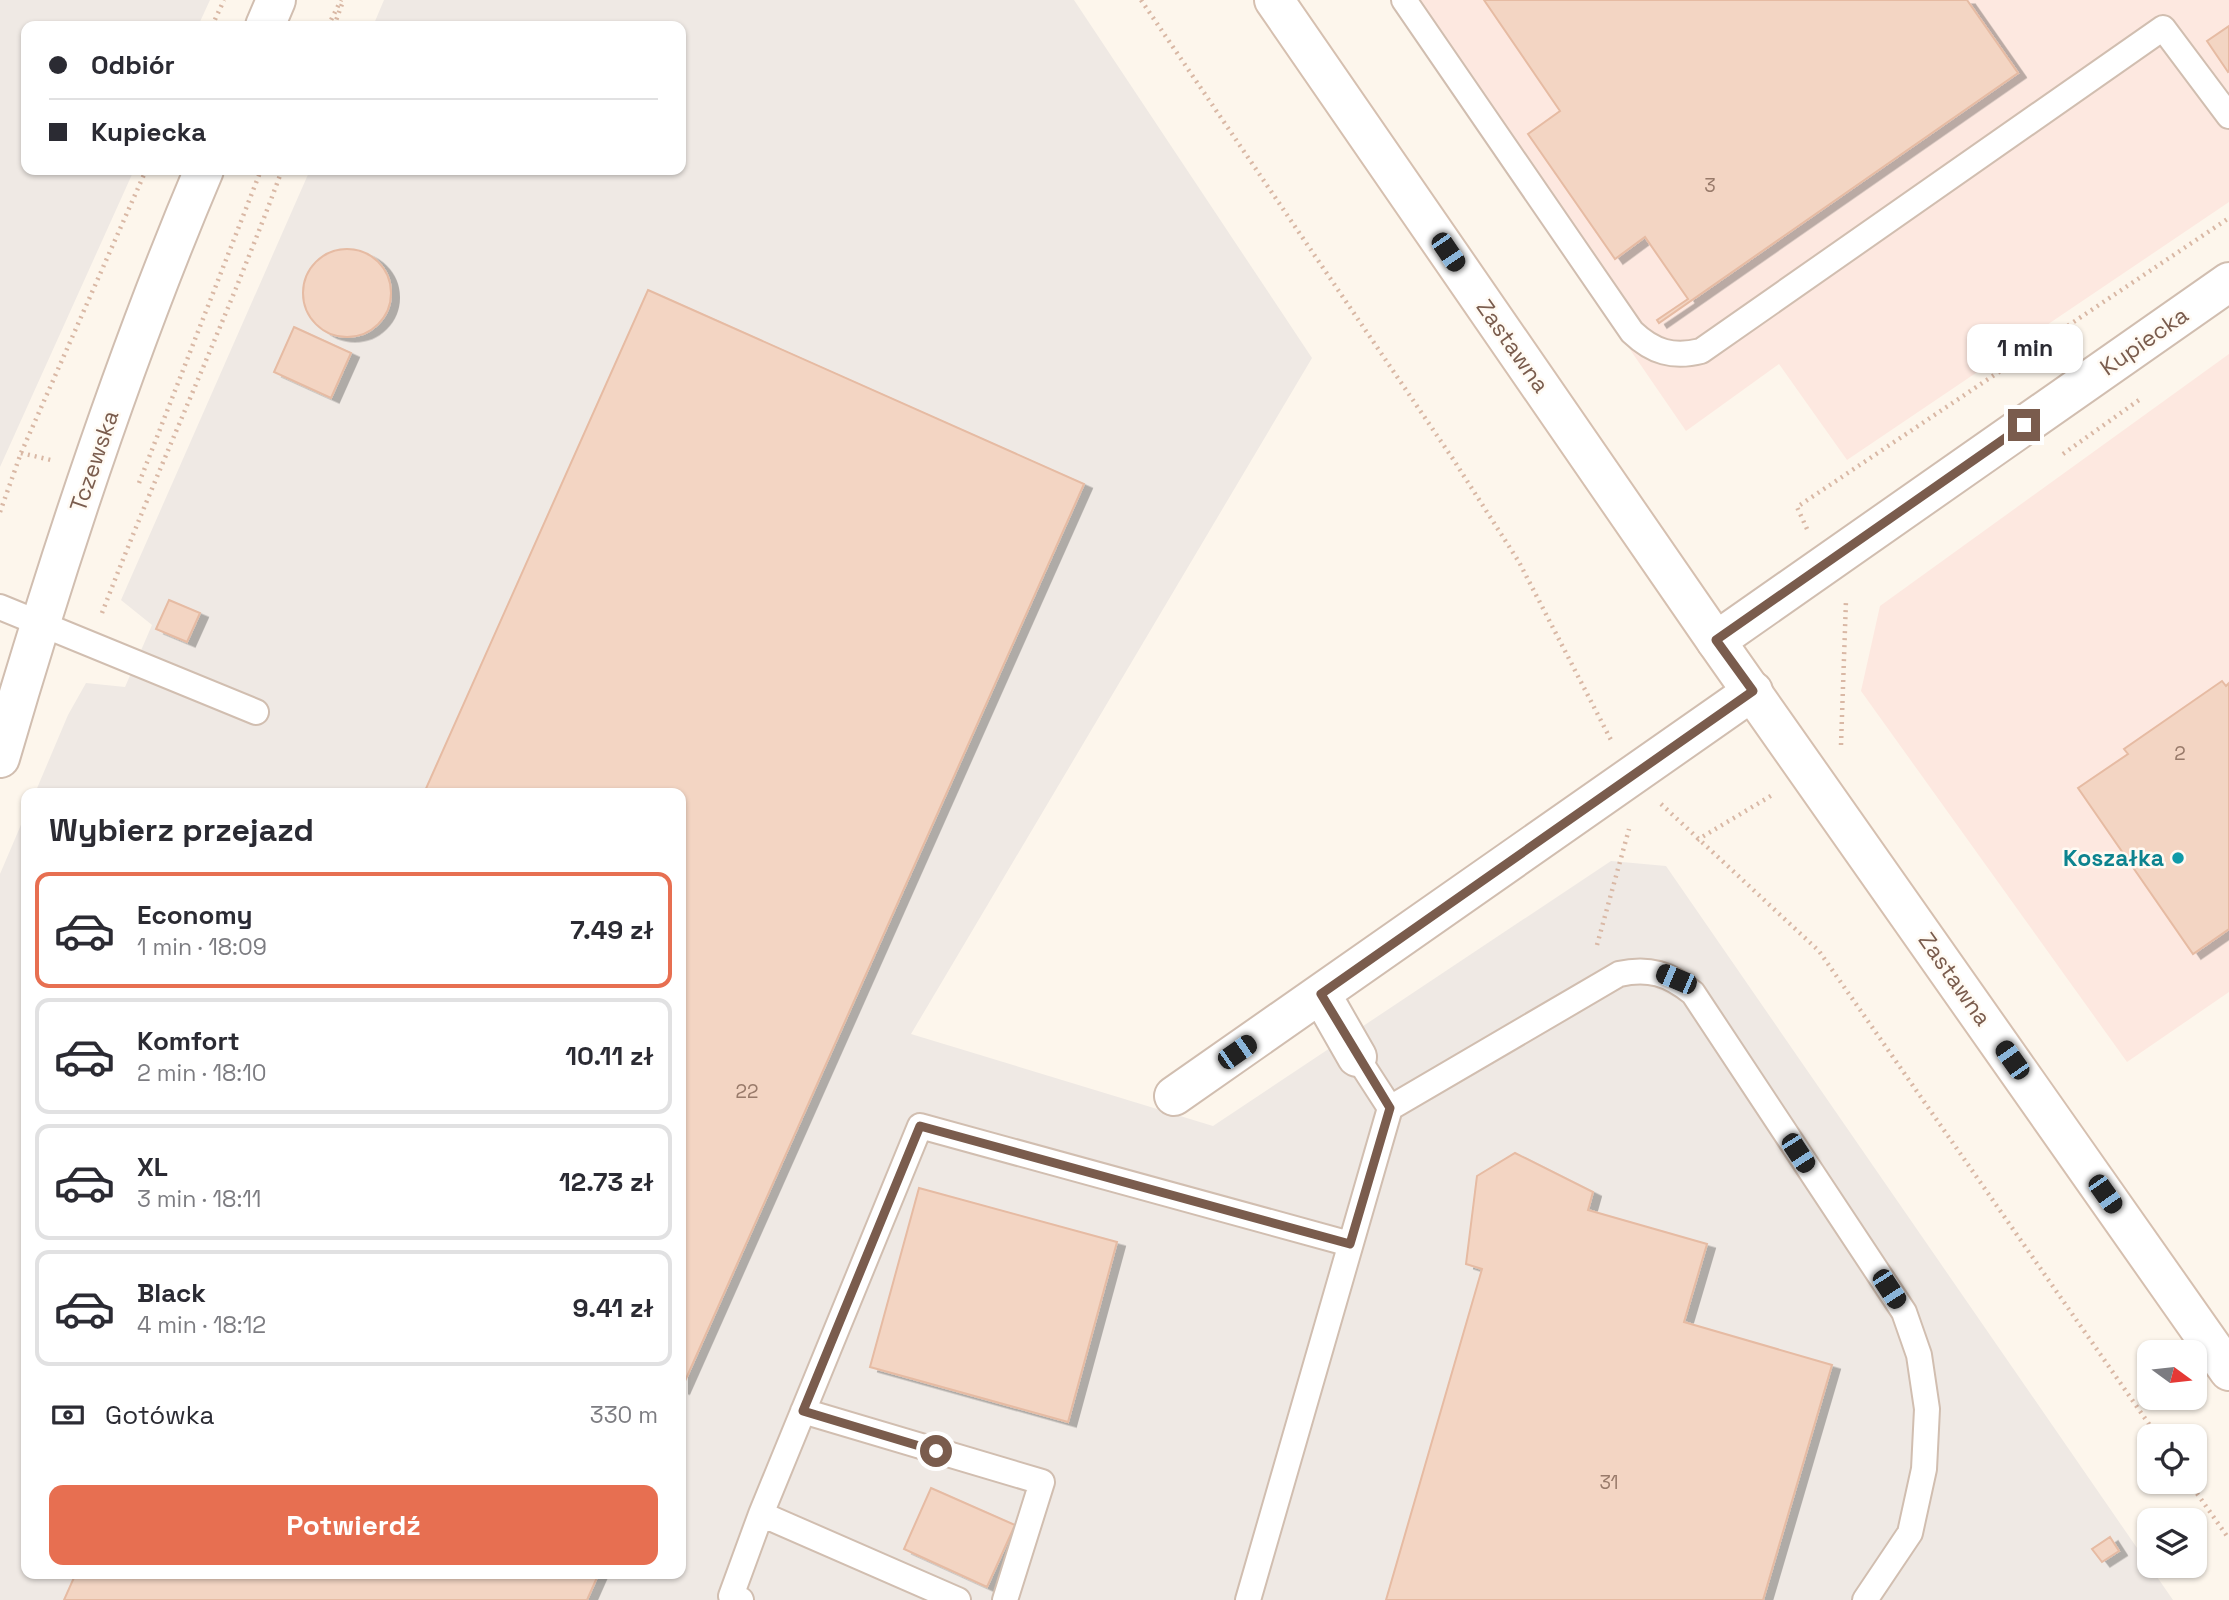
<!DOCTYPE html>
<html lang="pl">
<head>
<meta charset="utf-8">
<style>
	:root { --surface:#fff; --page:#f7f7f7; --text:#2b2b33; --muted:#7c7c81; --line:#e1e1e2; --accent:#e76f51 }
	body { margin:0; font-family:"Space Grotesk",sans-serif; background:var(--page); color:var(--text); height:100vh; display:flex; flex-direction:column; font-size:26px; white-space:nowrap }
	* { box-sizing:border-box; margin:0 }
	p { font-size:23px; color:var(--muted) }
	.icon { flex:none; width:38px; height:38px; fill:none; stroke:currentColor; stroke-width:2; stroke-linecap:round; stroke-linejoin:round }
	.map { position:relative; flex:1; overflow:hidden }
	.panel { position:absolute; left:21px; top:788px; width:665px; height:791px; display:flex; flex-direction:column; background:var(--surface); border-radius:14px; box-shadow:0 2px 5px #0004 }
	.panel>* { flex:none }
	.guide { position:absolute; left:21px; top:21px; width:665px; height:154px; border-radius:14px; box-shadow:0 2px 5px #0004; display:grid; align-content:center; height:154px; padding:0 28px; background:var(--surface) }
	.needle { width:46px; rotate:105deg }
	.fabs { position:absolute; left:2137px; top:1340px; display:grid; gap:14px }
	.fabs a { display:grid; place-items:center; width:70px; height:70px; border-radius:14px; background:var(--surface); box-shadow:0 2px 5px #0004; font-size:35px }
	.end { position:absolute; width:32px; height:32px; margin:-16px; border:9px solid #7a5c4d; background:#fff; box-shadow:0 0 0 4px #fff }
	.from { border-radius:50% }
	.bubble { position:absolute; height:49px; border-radius:14px; background:var(--surface); box-shadow:0 2px 5px #0004; font-size:23px; font-weight:600; line-height:49px; text-align:center }
	.car { position:absolute; width:21px; height:42px; margin:-21px -10px; border-radius:9px; box-shadow:0 0 5px 2px #0007; background:linear-gradient(#222 24%,#8ab4d8 0 40%,#222 0 76%,#8ab4d8 0 86%,#222 0) }
	.guide b { display:flex; align-items:center; gap:24px; height:66px; font-size:26px }
	.guide b+b { border-top:2px solid var(--line) }
	.guide i { width:18px; height:18px; background:var(--text) }
	ul { padding:0; list-style:none }
	li { display:flex; align-items:center; gap:21px; height:116px; margin:0 14px 10px; padding:0 14px; border:4px solid var(--line); border-radius:14px }
	li div { flex:1 }
	li b { display:block; font-size:26px }
	li em { font-style:normal; font-weight:600 }
	li.active { border-color:var(--accent) }
	li>.icon { width:63px; height:63px; stroke-width:1.5 }
	h2 { padding:0 28px; font-size:32px; line-height:84px }
	.pay { display:flex; align-items:center; gap:18px; height:77px; padding:0 28px; font-size:26px }
	.pay p { margin-inline-start:auto }
	.button { display:flex; gap:14px; margin-top:auto; padding:14px 28px }
	.button a { flex:1; height:80px; border-radius:14px; background:var(--accent); color:#fff; font-size:28px; font-weight:600; line-height:80px; text-align:center }
	.map>svg:first-child { display:block }
	.commercial { fill:#fde8e0 }
	.industrial { fill:#efe9e4 }
	.building { fill:#f3d5c3; stroke:#e6bba3; stroke-width:2; filter:url(#shadow) }
	.lines { fill:none; stroke-linecap:round; stroke-linejoin:round }
	.service-casing { stroke:#d1beb0; stroke-width:28 }
	.minor-casing { stroke:#d1beb0; stroke-width:42 }
	.secondary-casing { stroke:#d6c0b0; stroke-width:42 }
	.path { stroke:#d9b8a5; stroke-width:4.5; stroke-dasharray:2 5; stroke-linecap:butt }
	.service { stroke:#fff; stroke-width:24 }
	.minor { stroke:#fff; stroke-width:38 }
	.secondary { stroke:#fff; stroke-width:38 }
	.route { stroke:#7a5c4d; stroke-width:9 }
	.culture-dot { fill:#0f9aa8; stroke:#fffaf3; stroke-width:2.5 }
	.labels { text-anchor:middle; stroke-width:5; stroke-linejoin:round; paint-order:stroke }
	.number-label { font-size:19px; fill:#987a6a }
	.street-label { font-size:23px; fill:#7a5c4d; stroke:#fffaf3 }
	.culture-label { font-size:23px; font-weight:bold; fill:#0d838f; stroke:#fffaf3; text-anchor:end }
</style>
</head>
<body>
<div class="map">
<svg width="2229" height="1600" viewBox="0 0 2229 1600">
	<defs>
		<filter id="shadow"><feDropShadow dx="8" dy="4.5" stdDeviation="0" flood-color="#0004"/></filter>
	</defs>
	<rect width="100%" height="100%" fill="#fdf6ec"/>
	<path class="commercial" d="M1390,0H2229V202L1847,460L1779,364L1686,431Z
		M2229,354V992L2127,1062L1861,691L1880,606Z"/>
	<path class="industrial" d="M0,0H210L198,26H26V170H134L0,467Z
		M384,0H1074L1312,358L911,1034L1213,1126L1611,861L1666,866L2173,1600H0V874L26,813V1573H681V793H35L68,715L86,683L125,687L136,662L152,625L121,600L310,170H681V26H373Z"/>
	<path class="building" d="M1484,0H1967L2018,73L1659,323L1657,320L1688,299L1645,237L1615,259L1528,134L1560,111Z
		M2229,26V71L2228,72L2207,41Z
		M303 293a44 44 0 1 1 88 0a44 44 0 1 1-88 0Z
		M648,290L1084,484L681,1390V793H424Z
		M294,327L351,353L331,398L274,372Z
		M169,600L200,613L187,642L156,629Z
		M2222,681L2226,686L2229,683V929L2193,954L2078,788L2128,754L2124,749Z
		M1515,1153L1593,1192L1588,1210L1707,1244L1684,1322L1832,1365L1763,1600H1386L1482,1269L1466,1264L1477,1176Z
		M919,1188L1117,1242L1068,1422L870,1367Z
		M931,1488L1015,1525L987,1587L904,1549Z
		M2110,1537L2119,1551L2102,1562L2092,1549Z
		M76,1573H599L587,1600H64Z"/>
	<g class="lines">
		<g class="service-casing">
			<path id="service" d="M1404,0L1632,332C1653,352 1673,358 1701,351L2163,28L2229,116
				M0,607L256,712
				M1390,1108L1619,974C1649,967 1669,974 1693,993L1904,1312L1919,1355L1927,1409L1924,1469L1910,1533L1865,1600
				M803,1411L1042,1482L1005,1600
				M741,1600L731,1596L761,1514
				M958,1600L761,1514L920,1126L1350,1244
				M1248,1600L1390,1108L1357,1057"/>
		</g>
		<g class="minor-casing">
			<path id="minor" d="M265,26L276,0
				M1716,641L2229,282
				M0,758C58,559 123,361 204,170
				M1321,994L1357,1057
				M1174,1096L1753,691"/>
		</g>
		<g class="secondary-casing">
			<path id="secondary" d="M1274,0L1716,641L2229,1371"/>
		</g>
		<path class="path" d="M1141,0L1453,459L1519,562L1611,740
			M212,26L224,0
			M328,26L341,0
			M334,26L342,4
			M21,453L51,460
			M2063,454L2139,400
			M139,483L261,170
			M0,512L21,453L146,170
			M1807,529L1797,507L2229,218
			M102,613C159,464 227,320 282,170
			M1841,745L1846,600
			M1661,804L1819,951L2158,1437
			M1697,840L1774,794
			M1597,945L1629,829
			M2189,1482L2229,1539"/>
		<use href="#service" class="service"/>
		<use href="#minor" class="minor"/>
		<use href="#secondary" class="secondary"/>
	</g>
	<g class="lines">
		<path class="route" d="M936,1451L803,1411L920,1126L1350,1244L1390,1108L1321,994L1753,691L1716,640L2024,425"/>
	</g>
	<circle class="culture-dot" cx="2178" cy="858" r="7"/>
	<g class="labels">
		<g class="number-label">
			<text x="1710" y="192">3</text>
			<text x="2180" y="760">2</text>
			<text x="747" y="1098">22</text>
			<text x="1609" y="1489">31</text>
		</g>
		<g class="street-label">
			<text transform="translate(2144 341) rotate(-35)" y="8">Kupiecka</text>
			<text transform="translate(1513 346) rotate(55)" y="8">Zastawna</text>
			<text transform="translate(94 461) rotate(-71)" y="8">Tczewska</text>
			<text transform="translate(1955 979) rotate(55)" y="8">Zastawna</text>
		</g>
		<g class="culture-label">
			<text x="2164" y="866">Koszałka</text>
		</g>
	</g>
</svg>
<div class="fabs">
<a><svg class="needle" viewBox="-14 -14 28 28"><path d="M0-13l5 13h-10z" fill="#e53935"/><path d="M0 13l5-13h-10z" fill="#7c7c81"/></svg></a>
<a><svg class="icon" aria-label="locate" viewBox="0 0 24 24"><circle cx="12" cy="12" r="6"/><path d="M12 2v4M12 18v4M2 12h4M18 12h4"/></svg></a>
<a><svg class="icon" aria-label="layers" viewBox="0 0 24 24"><path d="M12 4l9 5-9 5-9-5zM3 14l9 5 9-5"/></svg></a>
</div>
<i class="end from" style="left:936px;top:1451px"></i>
<i class="end" style="left:2024px;top:425px"></i>
<div class="bubble" style="left:1967px;top:324px;width:116px">1 min</div>
<i class="car" style="left:1448px;top:252px;rotate:146deg"></i>
<i class="car" style="left:1676px;top:979px;rotate:293deg"></i>
<i class="car" style="left:1237px;top:1052px;rotate:55deg"></i>
<i class="car" style="left:2012px;top:1060px;rotate:325deg"></i>
<i class="car" style="left:1798px;top:1153px;rotate:147deg"></i>
<i class="car" style="left:2105px;top:1194px;rotate:145deg"></i>
<i class="car" style="left:1889px;top:1289px;rotate:147deg"></i>
<div class="guide">
<b><i class="from"></i>Odbiór</b>
<b><i></i>Kupiecka</b>
</div>
<section class="panel">
<h2>Wybierz przejazd</h2>
<ul>
<li class="active"><svg class="icon" aria-label="car" viewBox="0 0 24 24"><path d="M5 17H2v-5l4-1 3-4h7l3 4 3 1v5h-3M9 17h6M6 11h13"/><circle cx="7" cy="17" r="2"/><circle cx="17" cy="17" r="2"/></svg><div><b>Economy</b><p>1 min · 18:09</p></div><em>7.49 zł</em></li>
<li><svg class="icon" aria-label="car" viewBox="0 0 24 24"><path d="M5 17H2v-5l4-1 3-4h7l3 4 3 1v5h-3M9 17h6M6 11h13"/><circle cx="7" cy="17" r="2"/><circle cx="17" cy="17" r="2"/></svg><div><b>Komfort</b><p>2 min · 18:10</p></div><em>10.11 zł</em></li>
<li><svg class="icon" aria-label="car" viewBox="0 0 24 24"><path d="M5 17H2v-5l4-1 3-4h7l3 4 3 1v5h-3M9 17h6M6 11h13"/><circle cx="7" cy="17" r="2"/><circle cx="17" cy="17" r="2"/></svg><div><b>XL</b><p>3 min · 18:11</p></div><em>12.73 zł</em></li>
<li><svg class="icon" aria-label="car" viewBox="0 0 24 24"><path d="M5 17H2v-5l4-1 3-4h7l3 4 3 1v5h-3M9 17h6M6 11h13"/><circle cx="7" cy="17" r="2"/><circle cx="17" cy="17" r="2"/></svg><div><b>Black</b><p>4 min · 18:12</p></div><em>9.41 zł</em></li>
</ul>
<div class="pay"><svg class="icon" aria-label="cash" viewBox="0 0 24 24"><path d="M3 7h18v10H3z"/><circle cx="12" cy="12" r="2"/></svg>Gotówka<p>330 m</p></div>
<div class="button"><a>Potwierdź</a></div>
</section>
</div>
</body>
</html>
